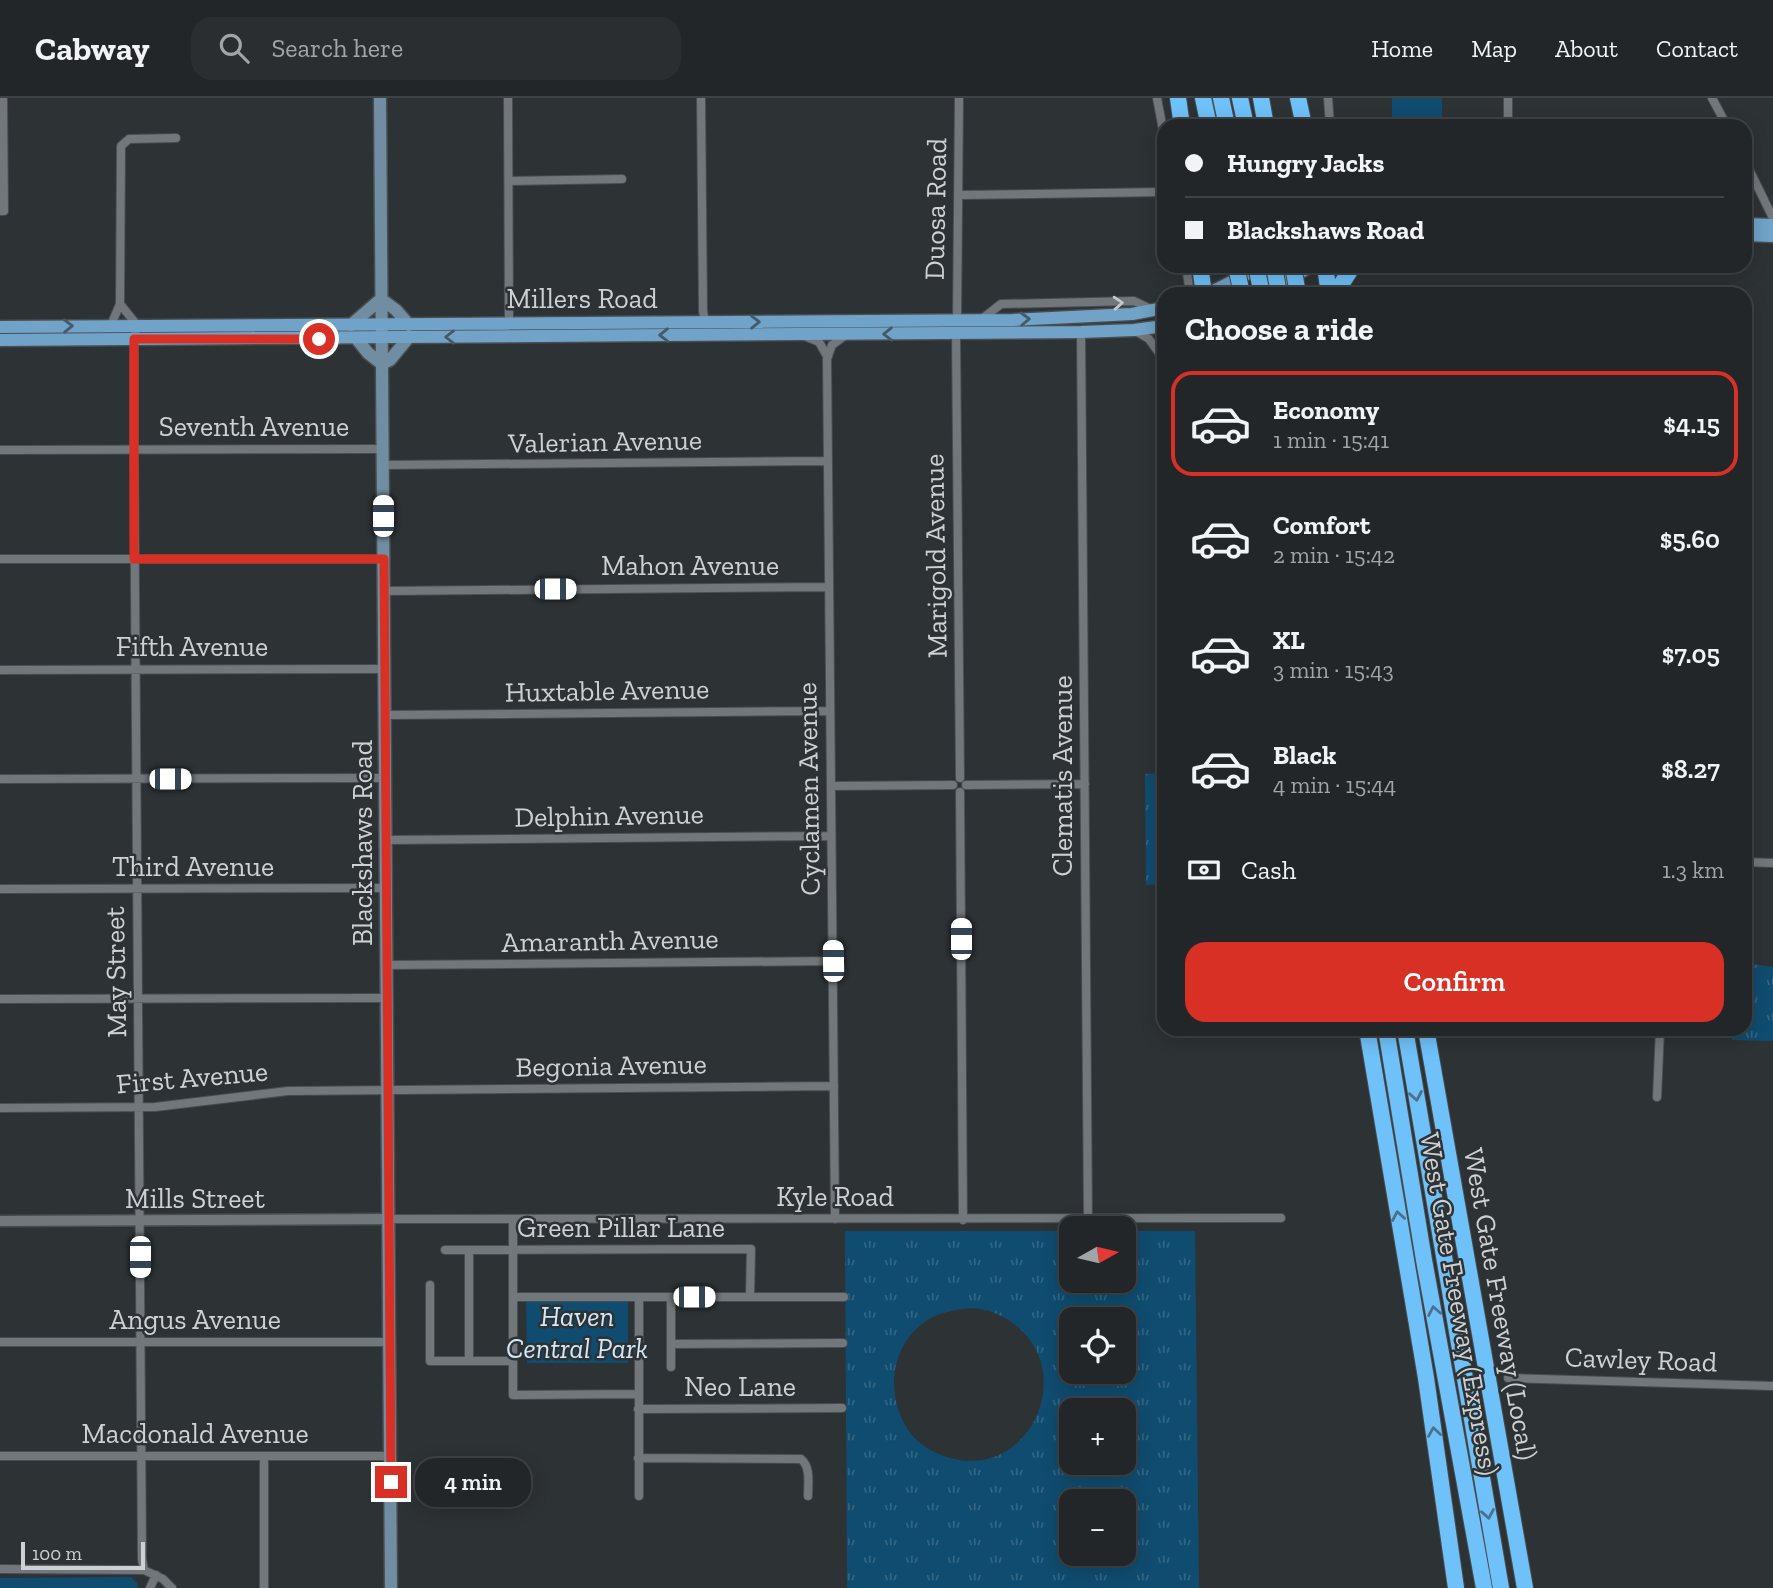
<!DOCTYPE html>
<html lang="en">
<head>
<meta charset="utf-8">
<style>
	:root { --surface:#222628; --page:#2a2e30; --text:#f1f3f6; --muted:#a2a5a8; --line:#3f4345; --accent:#d93025 }
	body { margin:0; font-family:"Zilla Slab",serif; background:var(--page); color:var(--text); height:100vh; display:flex; flex-direction:column; font-size:26px; white-space:nowrap }
	* { box-sizing:border-box; margin:0 }
	p { font-size:23px; color:var(--muted) }
	.icon { flex:none; width:38px; height:38px; fill:none; stroke:currentColor; stroke-width:2; stroke-linecap:round; stroke-linejoin:round }
	.map { position:relative; flex:1; overflow:hidden }
	.drawer { position:absolute; left:1157px; top:189px; width:595px; height:749px; display:flex; flex-direction:column; background:var(--surface); border-radius:21px; box-shadow:0 4px 18px #0003,0 0 0 2px var(--line) }
	.drawer>* { flex:none }
	.hud { position:absolute; left:1157px; top:21px; width:595px; height:154px; border-radius:21px; box-shadow:0 4px 18px #0003,0 0 0 2px var(--line); display:grid; align-content:center; height:154px; padding:0 28px; background:var(--surface) }
	.needle { width:46px; rotate:82deg }
	.fabs { position:absolute; left:1059px; top:1118px; display:grid; gap:14px }
	.fabs a { display:grid; place-items:center; width:77px; height:77px; border-radius:14px; background:var(--surface); box-shadow:0 4px 18px #0003,0 0 0 2px var(--line); font-size:35px }
	.scale { position:absolute; left:21px; bottom:18px; width:124px; box-sizing:border-box; padding-left:7px; border:4px solid #ced1d4; border-top:0; font-size:19px; line-height:24px; white-space:nowrap; color:#ced1d4; -webkit-text-stroke:5px #2d3235; paint-order:stroke }
	.end { position:absolute; width:32px; height:32px; margin:-16px; border:9px solid #d93025; background:#fff; box-shadow:0 0 0 4px #fff }
	.from { border-radius:50% }
	.bubble { position:absolute; height:49px; border-radius:21px; background:var(--surface); box-shadow:0 4px 18px #0003,0 0 0 2px var(--line); font-size:23px; font-weight:600; line-height:49px; text-align:center }
	.car { position:absolute; width:21px; height:42px; margin:-21px -10px; border-radius:9px; box-shadow:0 0 5px 2px #0007; background:linear-gradient(#fff 24%,#345 0 40%,#fff 0 76%,#345 0 86%,#fff 0) }
	.hud b { display:flex; align-items:center; gap:24px; height:66px; font-size:26px }
	.hud b+b { border-top:2px solid var(--line) }
	.hud i { width:18px; height:18px; background:var(--text) }
	ul { padding:0; list-style:none }
	li { display:flex; align-items:center; gap:21px; height:105px; margin:0 14px 10px; padding:0 14px; border:4px solid transparent; border-radius:21px }
	li div { flex:1 }
	li b { display:block; font-size:26px }
	li em { font-style:normal; font-weight:600 }
	li.on { border-color:var(--accent) }
	li>.icon { width:63px; height:63px; stroke-width:1.5 }
	h2 { padding:0 28px; font-size:32px; line-height:84px }
	.pay { display:flex; align-items:center; gap:18px; height:77px; padding:0 28px; font-size:26px }
	.pay p { margin-inline-start:auto }
	.button { display:flex; gap:14px; margin-top:auto; padding:14px 28px }
	.button a { flex:1; height:80px; border-radius:21px; background:var(--accent); color:#fff; font-size:28px; font-weight:600; line-height:80px; text-align:center }
	header { display:flex; align-items:center; gap:42px; box-sizing:border-box; height:98px; padding:0 35px; background:var(--surface); border-bottom:2px solid var(--line) }
	header strong { font-size:33px }
	nav { display:flex; gap:38px; margin-inline-start:auto; font-size:24px }
	.search { width:490px; height:63px; background:var(--page); display:flex; align-items:center; gap:18px; box-sizing:border-box; padding:0 24px; border-radius:21px; color:var(--muted); font-size:26px }
	.map>svg:first-child { display:block }
	.grass { fill:url(#grass-tufts); fill-rule:evenodd }
	.park { fill:#104c6f }
	.lines { fill:none; stroke-linecap:round; stroke-linejoin:round }
	.minor-casing { stroke:#494d50; stroke-width:10 }
	.tertiary-casing { stroke:#494d50; stroke-width:13 }
	.secondary-casing { stroke:#494d50; stroke-width:15 }
	.primary-casing { stroke:#494d50; stroke-width:15 }
	.motorway-casing { stroke:#494d50; stroke-width:18 }
	.minor { stroke:#71777b; stroke-width:8 }
	.tertiary { stroke:#71777b; stroke-width:10 }
	.secondary { stroke:#708da1; stroke-width:12 }
	.primary { stroke:#70a3c7; stroke-width:12 }
	.motorway { stroke:#6fc1f9; stroke-width:16 }
	.motorway-bridge-casing { stroke:#494d50; stroke-width:18; stroke-linecap:butt }
	.motorway-bridge { stroke:#6fc1f9; stroke-width:16 }
	.oneway { stroke:#c5c8cb }
	.oneway2 { stroke:#445a68 }
	.oneway3 { stroke:#4b728d }
	.route { stroke:#d93025; stroke-width:9 }
	.labels { text-anchor:middle; stroke-width:5; stroke-linejoin:round; paint-order:stroke }
	.street-label { font-size:28px; fill:#ced1d4; stroke:#2d3235 }
	.park-label { font-size:28px; font-style:italic; fill:#d3e8f7; stroke:#2d3235 }
</style>
</head>
<body>
<header>
<strong>Cabway</strong>
<div class="search"><svg class="icon" aria-label="search" viewBox="0 0 24 24"><circle cx="10" cy="10" r="6"/><path d="M15 15l6 6"/></svg>Search here</div>
<nav><a>Home</a><a>Map</a><a>About</a><a>Contact</a></nav>
</header>
<div class="map">
<svg width="1773" height="1490" viewBox="0 0 1773 1490">
	<defs>
		<pattern id="grass-tufts" width="24" height="20" patternUnits="userSpaceOnUse" patternTransform="scale(1.75)"><rect width="24" height="20" fill="#104c6f"/><path d="M3 7l-1-3M5 7V3M7 7l1-3M15 17l-1-3M17 17v-4M19 17l1-3" fill="none" stroke="#326583"/></pattern>
	</defs>
	<rect width="100%" height="100%" fill="#2d3235"/>
	<path class="grass" d="M1164,675V786L1146,787L1145,676Z
		M1745,865L1773,869V943L1732,942V931H1745Z
		M845,1133H1071V1183H1124V1133H1195L1199,1490H847ZM971,1210C980,1211 989,1212 997,1216C1089,1258 1032,1393 941,1357C926,1351 912,1341 905,1327C886,1292 891,1247 926,1223C939,1214 955,1212 971,1210ZM1071,1222H1124V1274H1071ZM1071,1312H1124V1365H1071ZM1071,1404H1124V1456H1071Z"/>
	<path class="park" d="M1392,0H1442V28H1392Z
		M526,1203H628V1265H527Z
		M131,1479L137,1485L138,1490H0V1480Z"/>
	<g class="lines">
		<g class="minor-casing">
			<path id="minor" d="M508,0L509,225
				M701,0L703,213L705,224L708,226
				M1157,0L1164,37
				M1328,0L1330,28
				M1508,0V28
				M1712,0L1727,28
				M1745,63L1773,120
				M509,83L622,81
				M959,97L1164,94
				M0,113H4L3,0
				M1186,168L1190,196
				M120,206L137,227L134,241V351L142,1461L144,1472L163,1481L172,1490
				M982,221L1001,206L1134,203L1153,212
				M957,222L959,0
				M111,227L120,206L121,48L129,41L176,40
				M1134,232L1149,241L1164,262
				M1081,234L1088,1121
				M956,235L960,680
				M807,239L819,244L827,258
				M1159,253L1161,242L1164,239
				M0,352L383,351
				M383,367L828,363
				M0,461H384
				M384,493L829,489
				M0,572L385,571
				M385,617L830,613
				M0,681L386,680
				M966,687L1085,686
				M831,688L953,687
				M960,694L963,1122
				M386,742L831,738
				M1745,764L1773,765
				M0,791L387,790
				M387,867L833,863
				M0,901L388,900
				M1657,999L1660,931
				M0,1010L155,1009L288,993L834,988
				M390,1121L1281,1120
				M513,1121V1297L638,1296
				M835,1121L827,261L832,247L843,239
				M445,1152L751,1151L750,1199
				M430,1187V1263H513
				M513,1199H844
				M639,1199V1398
				M671,1199V1269
				M0,1244H390
				M671,1246L843,1245
				M469,1263V1152
				M1508,1280L1773,1288
				M638,1311L842,1310
				M0,1358H390
				M264,1358V1490
				M638,1360L801,1361C811,1369 808,1386 808,1398
				M0,1471L144,1472
				M150,1490L156,1477"/>
		</g>
		<g class="tertiary-casing">
			<path id="tertiary" d="M0,1123L390,1121"/>
		</g>
		<g class="secondary-casing">
			<path id="secondary" d="M380,0L391,1490
				M381,201L396,212L409,227
				M351,227L381,201
				M356,240L368,255L382,266
				M382,266L390,262L409,239"/>
		</g>
		<g class="primary-casing">
			<path id="primary" d="M1745,126L1773,127
				M1745,137L1773,138
				M1271,190L1312,168
				M1207,196L1263,168
				M0,229L1013,222L1132,216L1164,210
				M0,242L1081,234L1134,232L1164,228"/>
		</g>
		<g class="motorway-casing">
			<path id="motorway" d="M1178,0L1182,28
				M1203,0L1209,28
				M1221,0L1227,28
				M1240,0L1246,28
				M1261,0L1266,28
				M1298,0L1304,28
				M1200,168L1204,196
				M1325,168L1329,196
				M1335,196L1353,168
				M1367,931L1426,1280L1456,1490
				M1386,931L1424,1162L1484,1490
				M1405,931L1501,1490
				M1426,931L1525,1490"/>
		</g>
		<use href="#minor" class="minor"/>
		<use href="#tertiary" class="tertiary"/>
		<use href="#secondary" class="secondary"/>
		<use href="#primary" class="primary"/>
		<use href="#motorway" class="motorway"/>
		<g class="motorway-bridge-casing">
			<path id="motorway-bridge" d="M1236,168L1242,196
				M1256,168L1262,196
				M1274,168L1279,196
				M1293,168L1298,196"/>
		</g>
		<use href="#motorway-bridge" class="motorway-bridge"/>
	</g>
	<defs><path id="oneway-chevron" d="M-2-3.5L2.5 0L-2 3.5" fill="none" stroke-width="1.6" stroke-linecap="round" stroke-linejoin="round" transform="scale(1.75)"/></defs>
	<use class="oneway" href="#oneway-chevron" transform="translate(1118 205) rotate(-4)"/>
	<g class="oneway2">
		<use href="#oneway-chevron" transform="translate(1025 221) rotate(-2)"/>
		<use href="#oneway-chevron" transform="translate(755 224) rotate(-1)"/>
		<use href="#oneway-chevron" transform="translate(68 228) rotate(-1)"/>
		<use href="#oneway-chevron" transform="translate(888 236) rotate(179)"/>
		<use href="#oneway-chevron" transform="translate(664 237) rotate(179)"/>
		<use href="#oneway-chevron" transform="translate(450 239) rotate(180)"/>
	</g>
	<g class="oneway3">
		<use href="#oneway-chevron" transform="translate(1416 998) rotate(80)"/>
		<use href="#oneway-chevron" transform="translate(1398 1118) rotate(-100)"/>
		<use href="#oneway-chevron" transform="translate(1434 1213) rotate(-101)"/>
		<use href="#oneway-chevron" transform="translate(1434 1334) rotate(-99)"/>
		<use href="#oneway-chevron" transform="translate(1488 1416) rotate(80)"/>
	</g>
	<g class="lines">
		<path class="route" d="M319,241H134V461H384L391,1384"/>
	</g>
	<g class="labels">
		<g class="street-label">
			<text transform="translate(935 111) rotate(-89)" y="10">Duosa Road</text>
			<text x="582" y="210">Millers Road</text>
			<text x="254" y="338">Seventh Avenue</text>
			<text transform="translate(605 343) rotate(-1)" y="10">Valerian Avenue</text>
			<text transform="translate(935 458) rotate(-91)" y="10">Marigold Avenue</text>
			<text x="690" y="477">Mahon Avenue</text>
			<text x="192" y="558">Fifth Avenue</text>
			<text transform="translate(607 592) rotate(-1)" y="10">Huxtable Avenue</text>
			<text transform="translate(1062 678) rotate(-90)" y="10">Clematis Avenue</text>
			<text transform="translate(808 691) rotate(-91)" y="10">Cyclamen Avenue</text>
			<text transform="translate(609 717) rotate(-1)" y="10">Delphin Avenue</text>
			<text transform="translate(362 745) rotate(-90)" y="10">Blackshaws Road</text>
			<text x="193" y="778">Third Avenue</text>
			<text transform="translate(610 842) rotate(-1)" y="10">Amaranth Avenue</text>
			<text transform="translate(115 874) rotate(-91)" y="10">May Street</text>
			<text transform="translate(611 967) rotate(-1)" y="10">Begonia Avenue</text>
			<text transform="translate(192 979) rotate(-5)" y="10">First Avenue</text>
			<text x="835" y="1108">Kyle Road</text>
			<text x="195" y="1110">Mills Street</text>
			<text x="621" y="1139">Green Pillar Lane</text>
			<text transform="translate(1460 1206) rotate(80)" y="10">West Gate Freeway (Express)</text>
			<text transform="translate(1501 1206) rotate(80)" y="10">West Gate Freeway (Local)</text>
			<text x="195" y="1231">Angus Avenue</text>
			<text transform="translate(1641 1261) rotate(2)" y="10">Cawley Road</text>
			<text x="740" y="1298">Neo Lane</text>
			<text x="195" y="1345">Macdonald Avenue</text>
		</g>
		<g class="park-label">
			<text x="577" y="1228">Haven<tspan x="577" dy="32">Central Park</tspan></text>
		</g>
	</g>
</svg>
<div class="fabs">
<a><svg class="needle" viewBox="-14 -14 28 28"><path d="M0-13l5 13h-10z" fill="#e53935"/><path d="M0 13l5-13h-10z" fill="#a2a5a8"/></svg></a>
<a><svg class="icon" aria-label="locate" viewBox="0 0 24 24"><circle cx="12" cy="12" r="6"/><path d="M12 2v4M12 18v4M2 12h4M18 12h4"/></svg></a>
<a>+</a>
<a>−</a>
</div>
<div class="scale">100 m</div>
<i class="end from" style="left:319px;top:241px"></i>
<i class="end" style="left:391px;top:1384px"></i>
<div class="bubble" style="left:415px;top:1360px;width:116px">4 min</div>
<i class="car" style="left:383px;top:418px;rotate:0deg"></i>
<i class="car" style="left:555px;top:491px;rotate:90deg"></i>
<i class="car" style="left:170px;top:681px;rotate:90deg"></i>
<i class="car" style="left:961px;top:841px;rotate:0deg"></i>
<i class="car" style="left:833px;top:863px;rotate:359deg"></i>
<i class="car" style="left:140px;top:1159px;rotate:180deg"></i>
<i class="car" style="left:694px;top:1199px;rotate:90deg"></i>
<div class="hud">
<b><i class="from"></i>Hungry Jacks</b>
<b><i></i>Blackshaws Road</b>
</div>
<section class="drawer">
<h2>Choose a ride</h2>
<ul>
<li class="on"><svg class="icon" aria-label="car" viewBox="0 0 24 24"><path d="M5 17H2v-5l4-1 3-4h7l3 4 3 1v5h-3M9 17h6M6 11h13"/><circle cx="7" cy="17" r="2"/><circle cx="17" cy="17" r="2"/></svg><div><b>Economy</b><p>1 min · 15:41</p></div><em>$4.15</em></li>
<li><svg class="icon" aria-label="car" viewBox="0 0 24 24"><path d="M5 17H2v-5l4-1 3-4h7l3 4 3 1v5h-3M9 17h6M6 11h13"/><circle cx="7" cy="17" r="2"/><circle cx="17" cy="17" r="2"/></svg><div><b>Comfort</b><p>2 min · 15:42</p></div><em>$5.60</em></li>
<li><svg class="icon" aria-label="car" viewBox="0 0 24 24"><path d="M5 17H2v-5l4-1 3-4h7l3 4 3 1v5h-3M9 17h6M6 11h13"/><circle cx="7" cy="17" r="2"/><circle cx="17" cy="17" r="2"/></svg><div><b>XL</b><p>3 min · 15:43</p></div><em>$7.05</em></li>
<li><svg class="icon" aria-label="car" viewBox="0 0 24 24"><path d="M5 17H2v-5l4-1 3-4h7l3 4 3 1v5h-3M9 17h6M6 11h13"/><circle cx="7" cy="17" r="2"/><circle cx="17" cy="17" r="2"/></svg><div><b>Black</b><p>4 min · 15:44</p></div><em>$8.27</em></li>
</ul>
<div class="pay"><svg class="icon" aria-label="cash" viewBox="0 0 24 24"><path d="M3 7h18v10H3z"/><circle cx="12" cy="12" r="2"/></svg>Cash<p>1.3 km</p></div>
<div class="button"><a>Confirm</a></div>
</section>
</div>
</body>
</html>
